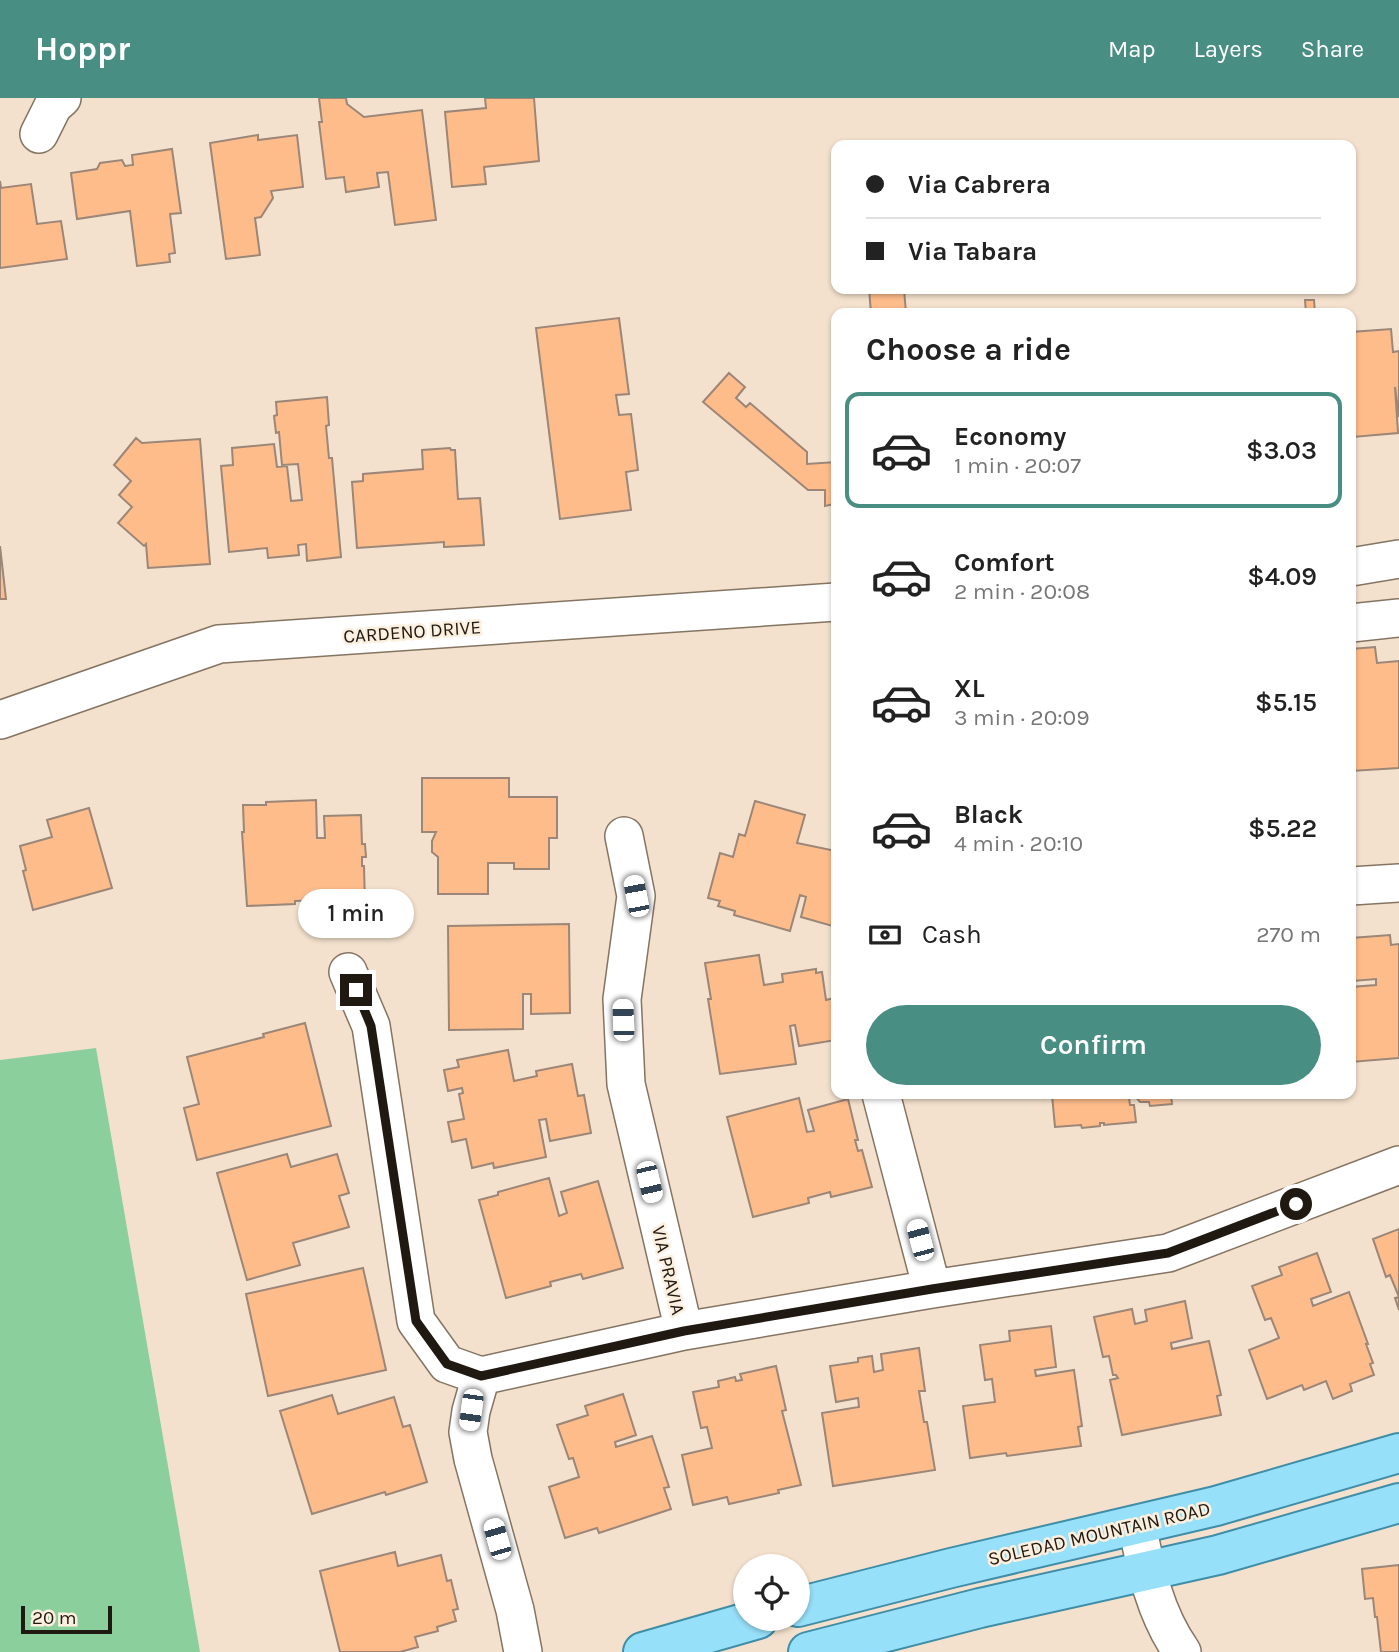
<!DOCTYPE html>
<html lang="en">
<head>
<meta charset="utf-8">
<style>
	:root { --surface:#fff; --page:#f2f2f2; --text:#222; --muted:#767676; --line:#e0e0e0; --accent:#498e83 }
	body { margin:0; font-family:Karla,sans-serif; background:var(--page); color:var(--text); height:100vh; display:flex; flex-direction:column; font-size:26px; white-space:nowrap }
	* { box-sizing:border-box; margin:0 }
	p { font-size:23px; color:var(--muted) }
	.icon { flex:none; width:38px; height:38px; fill:none; stroke:currentColor; stroke-width:2; stroke-linecap:round; stroke-linejoin:round }
	.map { position:relative; flex:1; overflow:hidden }
	.drawer { position:absolute; left:831px; top:210px; width:525px; height:791px; display:flex; flex-direction:column; background:var(--surface); border-radius:14px; box-shadow:0 2px 5px #0004 }
	.drawer>* { flex:none }
	.banner { position:absolute; left:831px; top:42px; width:525px; height:154px; border-radius:14px; box-shadow:0 2px 5px #0004; display:grid; align-content:center; height:154px; padding:0 35px; background:var(--surface) }
	.controls { position:absolute; left:733px; top:1456px; display:grid; gap:14px }
	.controls a { display:grid; place-items:center; width:77px; height:77px; border-radius:50%; background:var(--surface); box-shadow:0 2px 5px #0004; font-size:35px }
	.scale { position:absolute; left:21px; bottom:18px; width:91px; box-sizing:border-box; padding-left:7px; border:4px solid #1f1912; border-top:0; font-size:19px; line-height:24px; white-space:nowrap; color:#1f1912; -webkit-text-stroke:5px #fdefde; paint-order:stroke }
	.end { position:absolute; width:32px; height:32px; margin:-16px; border:9px solid #1f1912; background:#fff; box-shadow:0 0 0 4px #fff }
	.from { border-radius:50% }
	.bubble { position:absolute; height:49px; border-radius:24px; background:var(--surface); box-shadow:0 2px 5px #0004; font-size:23px; font-weight:600; line-height:49px; text-align:center }
	.car { position:absolute; width:21px; height:42px; margin:-21px -10px; border-radius:9px; box-shadow:0 0 5px 2px #0007; background:linear-gradient(#fff 24%,#345 0 40%,#fff 0 76%,#345 0 86%,#fff 0) }
	.banner b { display:flex; align-items:center; gap:24px; height:66px; font-size:26px }
	.banner b+b { border-top:2px solid var(--line) }
	.banner i { width:18px; height:18px; background:var(--text) }
	ul { padding:0; list-style:none }
	li { display:flex; align-items:center; gap:21px; height:116px; margin:0 14px 10px; padding:0 21px; border:4px solid transparent; border-radius:14px }
	li div { flex:1 }
	li b { display:block; font-size:26px }
	li em { font-style:normal; font-weight:600 }
	li.current { border-color:var(--accent) }
	li>.icon { width:63px; height:63px; stroke-width:1.5 }
	h2 { padding:0 35px; font-size:32px; line-height:84px }
	.pay { display:flex; align-items:center; gap:18px; height:77px; padding:0 35px; font-size:26px }
	.pay p { margin-inline-start:auto }
	.primary-button { display:flex; gap:14px; margin-top:auto; padding:14px 35px }
	.primary-button a { flex:1; height:80px; border-radius:42px; background:var(--accent); color:#fff; font-size:28px; font-weight:600; line-height:80px; text-align:center }
	header { display:flex; align-items:center; gap:42px; box-sizing:border-box; height:98px; padding:0 35px; background:var(--accent); color:#fff }
	header strong { font-size:33px }
	nav { display:flex; gap:38px; margin-inline-start:auto; font-size:24px }
	.map>svg:first-child { display:block }
	.grass { fill:#8bcf9d }
	.building { fill:#febc8b; stroke:#9b8677; stroke-width:2 }
	.lines { fill:none; stroke-linecap:round; stroke-linejoin:round }
	.minor-casing { stroke:#847462; stroke-width:40 }
	.major-casing { stroke:#3f8da6; stroke-width:42 }
	.minor { stroke:#fff; stroke-width:37 }
	.major { stroke:#96e0fa; stroke-width:38 }
	.route { stroke:#1f1912; stroke-width:9 }
	.labels { text-anchor:middle; stroke-width:5; stroke-linejoin:round; paint-order:stroke }
	.street-label { font-size:19px; fill:#1f1912; stroke:#fdefde }
</style>
</head>
<body>
<header>
<strong>Hoppr</strong>
<nav><a>Map</a><a>Layers</a><a>Share</a></nav>
</header>
<div class="map">
<svg width="1399" height="1554" viewBox="0 0 1399 1554">
	<rect width="100%" height="100%" fill="#f3e1cd"/>
	<path class="grass" d="M96,950L200,1554H0V962Z"/>
	<path class="building" d="M319,0H346L347,6L364,19L422,12L436,122L395,127L388,74L377,75L379,89L346,94L344,79L326,81L319,24H322Z
		M485,0H534L539,63L484,69L486,86L452,89L445,14L486,10Z
		M258,37V42L297,37L303,89L271,93L273,100L261,119L255,120L260,157L226,161L210,45Z
		M172,51L181,115L170,116L175,155L169,156L170,164L137,168L130,113L77,121L71,75L97,71L100,65L122,62L125,68L133,67L132,57Z
		M0,83L1,90L31,86L37,126L61,123L67,161L0,170Z
		M869,191H904L906,215H871Z
		M1305,202H1314L1315,215H1306Z
		M619,220L629,296L616,297L619,317L631,316L638,372L626,374L631,412L560,421L536,230Z
		M1391,231L1393,254L1399,253V319L1395,289L1398,335L1353,339L1351,234Z
		M729,275L745,289L736,300L746,309L750,305L807,354V366L836,364V416H834V406L825,408V392H808L703,304Z
		M327,299L329,327L326,328L329,360H332L341,459L307,463L306,446L298,447L299,457L268,460L267,450L229,454L221,368L233,367L232,350L274,346L277,369L287,368L291,403L302,402L298,366L282,367L279,334L276,335L274,318L277,317L276,304Z
		M136,340L142,345L200,341L210,466L148,470L146,446L144,448L118,425L132,409L119,397L131,383L114,367Z
		M450,350L451,352H455L458,401L480,400L484,447L444,449V444L357,450L352,384L363,383V376L423,371L422,352Z
		M0,448L6,501H0Z
		M1375,549L1377,565L1399,563V670L1351,673V551Z
		M422,680H509V699H557V740H549V771H514V765H488V796H438V759L432,754V743L436,734H422Z
		M316,702L317,740H325L324,718L361,717L362,746H365L366,759H362V768H364L365,806L327,808L326,802L295,803V806L247,808L242,734H244L243,707H266V704Z
		M755,703L805,717L797,745L836,753V829L801,819L806,799L800,797L790,833L734,817L735,813L718,808L720,803L708,800L720,755L733,759L739,736L745,738Z
		M89,710L112,790L33,812L23,773L26,772L20,748L52,739L47,722Z
		M569,826L570,915L531,916V896H523V931L449,932L448,828Z
		M1390,837L1391,847L1399,846V960L1351,964V889L1376,887V881L1353,883L1351,840Z
		M759,857L764,887L783,884L782,876L816,871V875L822,874L826,902L834,900L836,942L799,948L795,927L790,928L796,966L720,976L708,901H711L705,865Z
		M305,925L331,1028L197,1062L184,1010L199,1006L187,959L264,939L263,936Z
		M508,952L514,983L537,978L536,973L572,966L578,998L584,997L591,1035L550,1043L546,1021L539,1022L546,1059L494,1070L493,1065L472,1070L466,1041L452,1044L448,1024L464,1021L459,996L463,995L462,990L448,993L444,972L459,969L457,962Z
		M1062,996H1171L1172,1006L1150,1008L1149,1004H1140L1135,998L1129,999L1130,1007H1134L1136,1024L1104,1027V1025H1100V1028L1082,1030L1081,1027L1055,1029L1052,997Z
		M799,1000L807,1034L814,1033L808,1012L848,1001L858,1042H855L858,1053L862,1052L872,1089L831,1099L830,1094L808,1100L809,1105L753,1119L727,1019Z
		M287,1056L291,1069L337,1056L349,1095L339,1098L349,1129L293,1145L300,1167L247,1182L217,1075Z
		M549,1080L559,1118L567,1115L561,1094L598,1083L623,1170L583,1181L581,1176L550,1184L551,1188L506,1200L479,1102L498,1097V1094Z
		M1399,1131V1212L1395,1200L1399,1199L1390,1177L1386,1179L1373,1141Z
		M1317,1155L1331,1194L1311,1201L1313,1208L1349,1194L1368,1246H1366L1373,1265L1370,1266L1374,1277L1350,1286L1352,1293L1333,1301L1326,1283L1304,1292L1302,1287L1267,1301L1249,1252L1279,1240L1271,1220L1265,1222L1252,1188L1282,1177L1279,1169Z
		M363,1170L386,1272L268,1298L246,1196Z
		M1185,1203L1192,1240L1171,1245L1172,1251L1209,1243L1221,1297L1217,1298L1221,1317L1122,1337L1110,1282L1118,1280L1116,1277H1113L1109,1258L1103,1259L1094,1219L1132,1211L1135,1226L1147,1223L1145,1212Z
		M1051,1228L1056,1269L1035,1272L1036,1278L1074,1272L1082,1328L1078,1329L1081,1348L1007,1358L1006,1355L970,1360L963,1308L995,1304L992,1281L985,1282L980,1247L1010,1243L1009,1233Z
		M919,1250L925,1293H919L924,1324H927L935,1372L833,1388L822,1315L859,1309L858,1300L836,1304L830,1268L858,1264V1260L872,1258L874,1274L883,1272L881,1256Z
		M776,1268L786,1312L782,1313L801,1387L778,1392L779,1395L729,1406L727,1399L693,1407L682,1357L712,1350L707,1329L701,1330L693,1294L719,1289L718,1283L735,1279L736,1283L742,1282L740,1276Z
		M623,1296L636,1337L615,1344L616,1349L652,1338L669,1389L664,1390L671,1411L599,1435L597,1430L565,1440L549,1389L579,1379L573,1360L569,1361L557,1327L588,1317L585,1308Z
		M332,1297L338,1316L394,1299L403,1329L410,1327L427,1384L386,1397L385,1394L312,1416L280,1313Z
		M395,1454L398,1468L441,1457L447,1483L451,1482L458,1511L453,1512L456,1523L437,1529L438,1533L415,1539L418,1549L400,1554H340L320,1473Z
		M1399,1467V1554H1381L1377,1519H1375L1373,1500L1365,1501L1362,1471Z"/>
	<g class="lines">
		<g class="minor-casing">
			<path id="minor" d="M39,36L53,8L62,0
				M1351,469L1399,461
				M1351,525L1399,520
				M0,622L219,546L836,504
				M624,738L636,798L622,901L626,986L684,1233
				M1351,788L1399,785
				M348,874L371,928L416,1223L447,1266L481,1278
				M881,996L932,1191
				M481,1278L684,1233L932,1191L1168,1155L1399,1067
				M481,1278L471,1313L468,1334L473,1361L515,1512L523,1554
				M1137,1427C1146,1472 1155,1516 1182,1554"/>
		</g>
		<g class="major-casing">
			<path id="major" d="M798,1509L951,1470L1216,1408L1399,1355
				M643,1554L758,1521
				M808,1554L980,1510L1218,1457L1399,1405"/>
		</g>
		<use href="#minor" class="minor"/>
		<use href="#major" class="major"/>
	</g>
	<g class="lines">
		<path class="route" d="M356,892L371,928L416,1223L447,1266L481,1278L684,1233L932,1191L1168,1155L1296,1106"/>
	</g>
	<g class="labels">
		<g class="street-label">
			<text transform="translate(412 533) rotate(-4)" y="7">CARDENO DRIVE</text>
			<text transform="translate(669 1172) rotate(77)" y="7">VIA PRAVIA</text>
			<text transform="translate(1099 1435) rotate(-13)" y="7">SOLEDAD MOUNTAIN ROAD</text>
		</g>
	</g>
</svg>
<div class="controls">
<a><svg class="icon" aria-label="locate" viewBox="0 0 24 24"><circle cx="12" cy="12" r="6"/><path d="M12 2v4M12 18v4M2 12h4M18 12h4"/></svg></a>
</div>
<div class="scale">20 m</div>
<i class="end from" style="left:1296px;top:1106px"></i>
<i class="end" style="left:356px;top:892px"></i>
<div class="bubble" style="left:298px;top:791px;width:116px">1 min</div>
<i class="car" style="left:636px;top:798px;rotate:349deg"></i>
<i class="car" style="left:623px;top:922px;rotate:358deg"></i>
<i class="car" style="left:649px;top:1084px;rotate:167deg"></i>
<i class="car" style="left:920px;top:1142px;rotate:345deg"></i>
<i class="car" style="left:471px;top:1312px;rotate:188deg"></i>
<i class="car" style="left:497px;top:1441px;rotate:344deg"></i>
<div class="banner">
<b><i class="from"></i>Via Cabrera</b>
<b><i></i>Via Tabara</b>
</div>
<section class="drawer">
<h2>Choose a ride</h2>
<ul>
<li class="current"><svg class="icon" aria-label="car" viewBox="0 0 24 24"><path d="M5 17H2v-5l4-1 3-4h7l3 4 3 1v5h-3M9 17h6M6 11h13"/><circle cx="7" cy="17" r="2"/><circle cx="17" cy="17" r="2"/></svg><div><b>Economy</b><p>1 min · 20:07</p></div><em>$3.03</em></li>
<li><svg class="icon" aria-label="car" viewBox="0 0 24 24"><path d="M5 17H2v-5l4-1 3-4h7l3 4 3 1v5h-3M9 17h6M6 11h13"/><circle cx="7" cy="17" r="2"/><circle cx="17" cy="17" r="2"/></svg><div><b>Comfort</b><p>2 min · 20:08</p></div><em>$4.09</em></li>
<li><svg class="icon" aria-label="car" viewBox="0 0 24 24"><path d="M5 17H2v-5l4-1 3-4h7l3 4 3 1v5h-3M9 17h6M6 11h13"/><circle cx="7" cy="17" r="2"/><circle cx="17" cy="17" r="2"/></svg><div><b>XL</b><p>3 min · 20:09</p></div><em>$5.15</em></li>
<li><svg class="icon" aria-label="car" viewBox="0 0 24 24"><path d="M5 17H2v-5l4-1 3-4h7l3 4 3 1v5h-3M9 17h6M6 11h13"/><circle cx="7" cy="17" r="2"/><circle cx="17" cy="17" r="2"/></svg><div><b>Black</b><p>4 min · 20:10</p></div><em>$5.22</em></li>
</ul>
<div class="pay"><svg class="icon" aria-label="cash" viewBox="0 0 24 24"><path d="M3 7h18v10H3z"/><circle cx="12" cy="12" r="2"/></svg>Cash<p>270 m</p></div>
<div class="primary-button"><a>Confirm</a></div>
</section>
</div>
</body>
</html>
